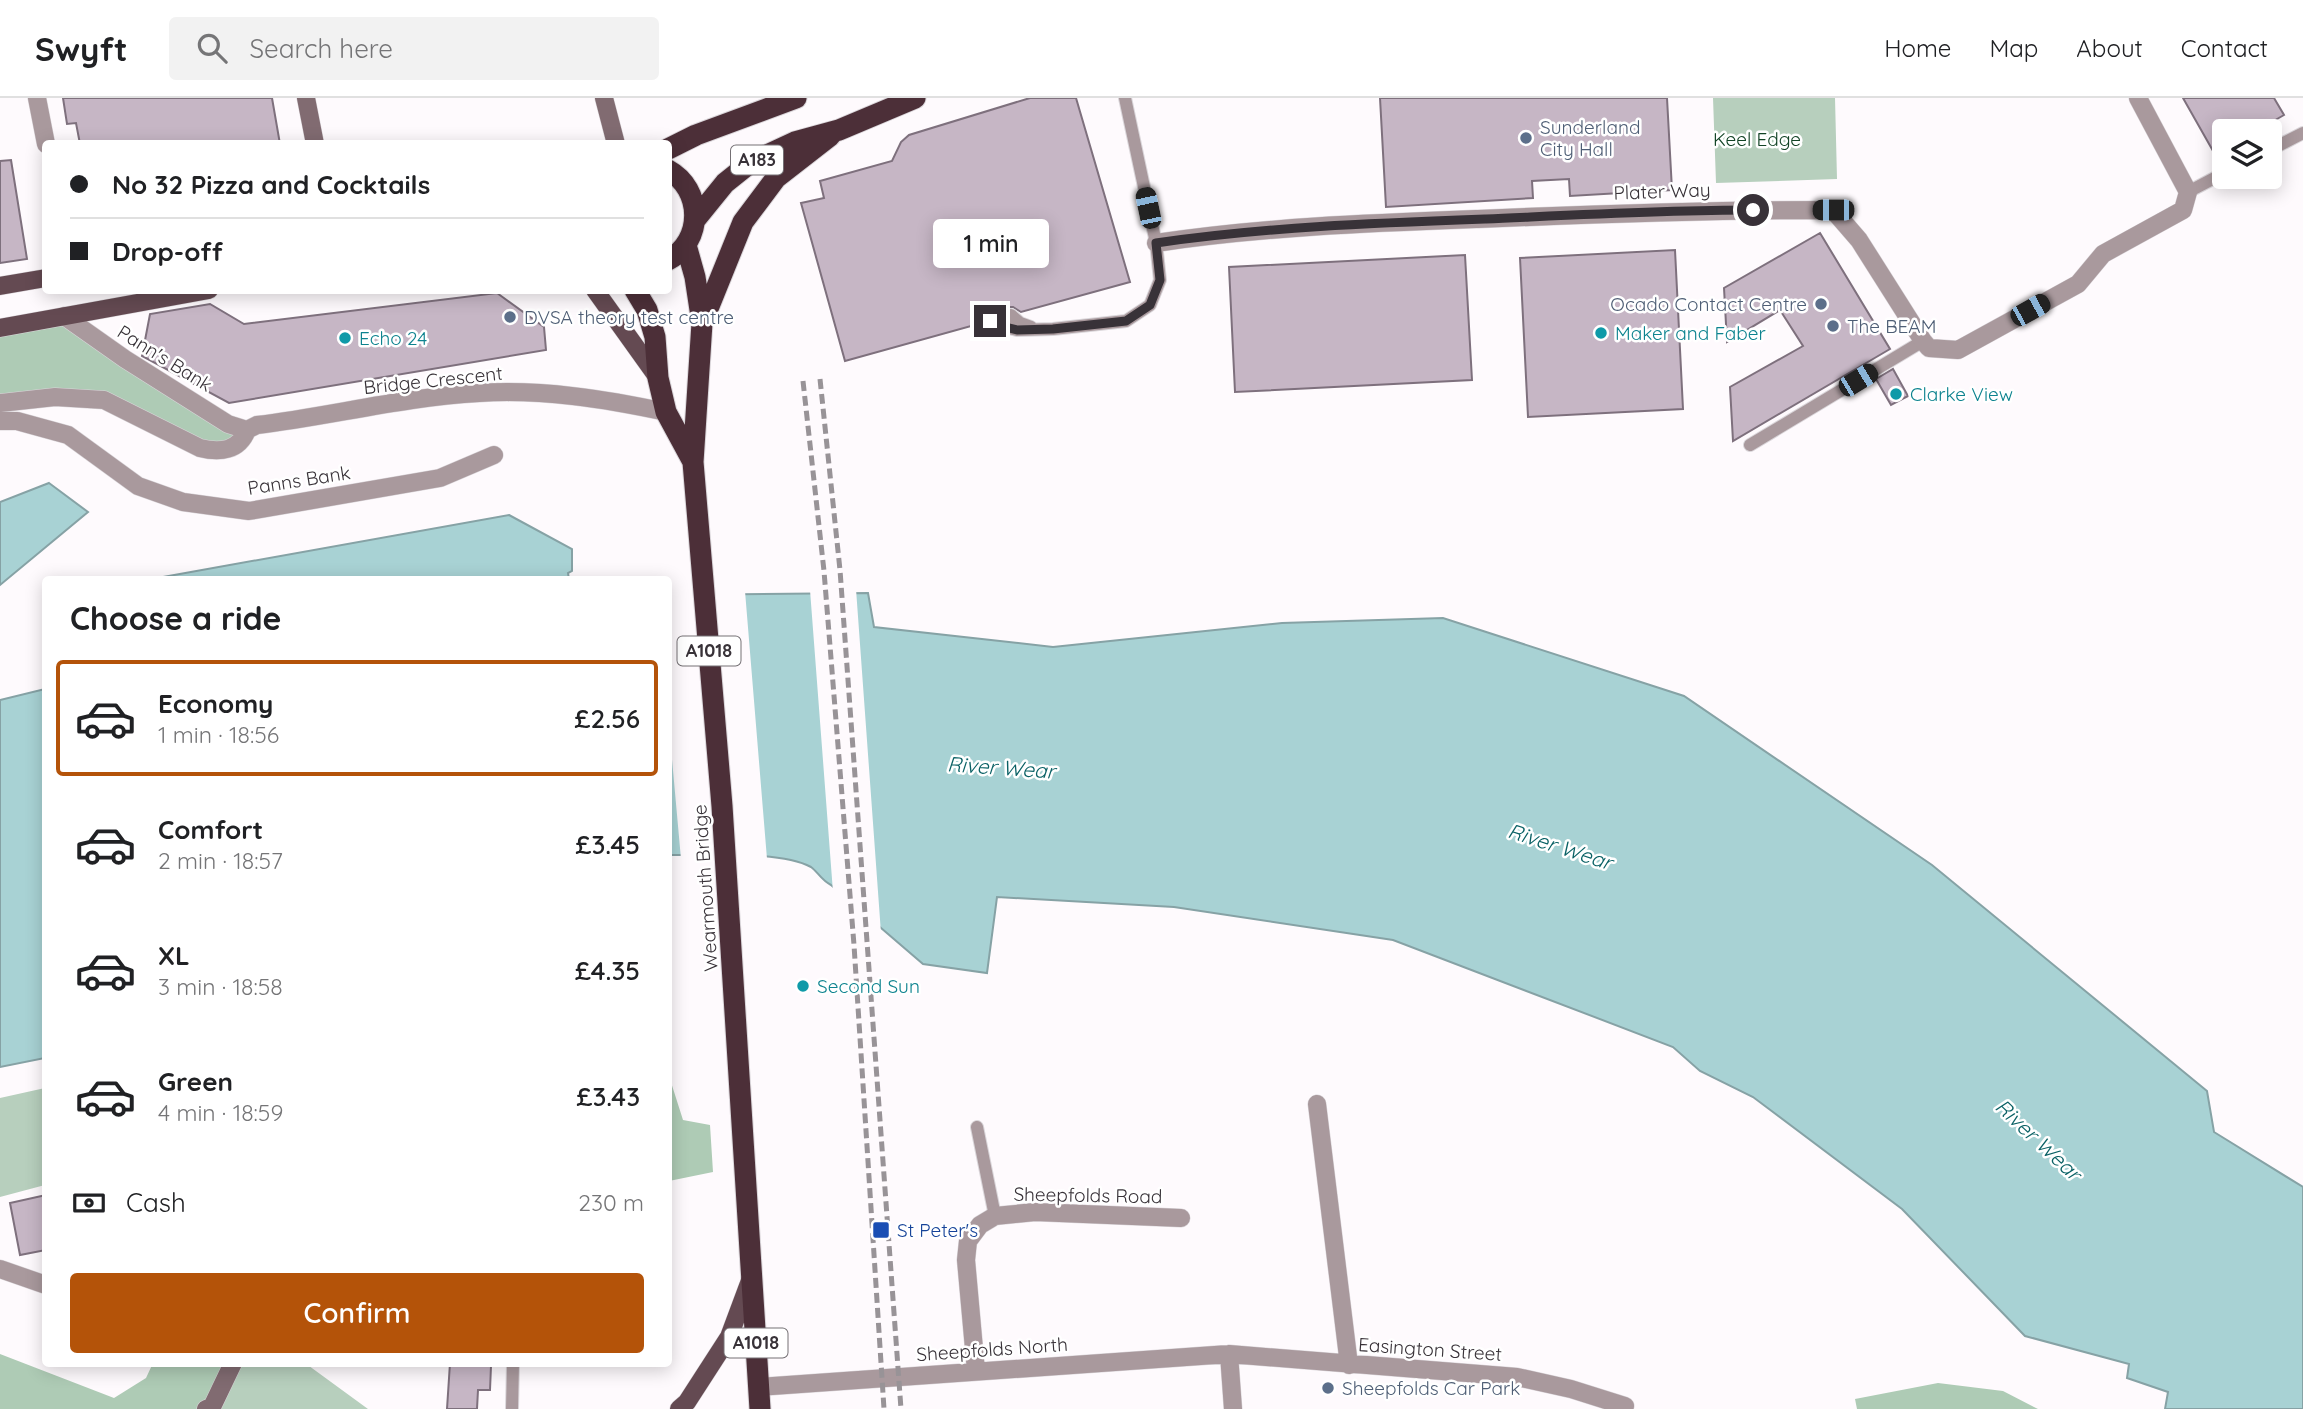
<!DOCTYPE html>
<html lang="en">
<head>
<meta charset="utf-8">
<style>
	:root { --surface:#fff; --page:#f2f2f2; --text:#202124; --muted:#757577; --line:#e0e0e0; --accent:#b45309 }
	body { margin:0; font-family:Quicksand,sans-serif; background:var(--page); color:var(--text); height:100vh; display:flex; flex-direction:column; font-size:26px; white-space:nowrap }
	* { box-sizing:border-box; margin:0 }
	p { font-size:23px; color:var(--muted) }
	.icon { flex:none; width:38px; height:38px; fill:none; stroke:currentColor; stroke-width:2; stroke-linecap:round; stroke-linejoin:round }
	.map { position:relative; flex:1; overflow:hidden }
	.drawer { position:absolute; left:42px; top:478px; width:630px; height:791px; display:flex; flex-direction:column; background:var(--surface); border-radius:7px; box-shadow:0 4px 18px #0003 }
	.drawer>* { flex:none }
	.guide { position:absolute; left:42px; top:42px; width:630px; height:154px; border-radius:7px; box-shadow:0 4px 18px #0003; display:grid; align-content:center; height:154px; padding:0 28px; background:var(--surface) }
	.fabs { position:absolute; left:2212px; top:21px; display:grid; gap:14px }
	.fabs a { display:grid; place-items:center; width:70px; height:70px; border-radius:7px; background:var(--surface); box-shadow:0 4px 18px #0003; font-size:35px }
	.end { position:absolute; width:32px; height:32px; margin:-16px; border:9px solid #383238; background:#fff; box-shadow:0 0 0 4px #fff }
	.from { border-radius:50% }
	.bubble { position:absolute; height:49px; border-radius:7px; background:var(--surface); box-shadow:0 4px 18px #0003; font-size:23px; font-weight:600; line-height:49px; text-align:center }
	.car { position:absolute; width:21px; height:42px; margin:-21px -10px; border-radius:9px; box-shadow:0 0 5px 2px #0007; background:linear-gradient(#222 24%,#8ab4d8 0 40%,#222 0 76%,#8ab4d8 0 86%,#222 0) }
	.guide b { display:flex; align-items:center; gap:24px; height:66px; font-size:26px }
	.guide b+b { border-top:2px solid var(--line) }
	.guide i { width:18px; height:18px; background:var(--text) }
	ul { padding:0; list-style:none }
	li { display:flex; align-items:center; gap:21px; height:116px; margin:0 14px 10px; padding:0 14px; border:4px solid transparent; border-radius:7px }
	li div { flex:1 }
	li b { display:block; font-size:26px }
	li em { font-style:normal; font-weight:600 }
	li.selected { border-color:var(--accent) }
	li>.icon { width:63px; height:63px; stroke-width:1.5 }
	h2 { padding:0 28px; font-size:32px; line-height:84px }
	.pay { display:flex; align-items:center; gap:18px; height:77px; padding:0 28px; font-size:26px }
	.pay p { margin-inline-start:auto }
	.button { display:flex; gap:14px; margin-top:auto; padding:14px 28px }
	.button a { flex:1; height:80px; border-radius:7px; background:var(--accent); color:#fff; font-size:28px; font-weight:600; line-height:80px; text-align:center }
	header { display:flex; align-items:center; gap:42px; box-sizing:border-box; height:98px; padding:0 35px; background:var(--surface); border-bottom:2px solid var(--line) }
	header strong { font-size:33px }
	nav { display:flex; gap:38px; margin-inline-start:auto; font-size:24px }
	.search { width:490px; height:63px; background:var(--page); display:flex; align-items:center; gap:18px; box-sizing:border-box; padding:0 24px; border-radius:7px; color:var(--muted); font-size:26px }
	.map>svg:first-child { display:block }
	.green { fill:#b7cfbd }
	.forest { fill:#aecbb5 }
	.water { fill:#a8d2d4; stroke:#86a2a5; stroke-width:2 }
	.pier { fill:#fefafd }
	.building { fill:#c6b6c5; stroke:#7e707d; stroke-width:2 }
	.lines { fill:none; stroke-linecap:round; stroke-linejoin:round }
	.lane-casing { stroke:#dad6da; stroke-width:14 }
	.street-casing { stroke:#dad6da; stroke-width:19 }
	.secondary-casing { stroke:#dad6da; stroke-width:19 }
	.primary-casing { stroke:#dad6da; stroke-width:19 }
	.highway-casing { stroke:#dad6da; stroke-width:23 }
	.lane { stroke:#a9999d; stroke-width:12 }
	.street { stroke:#a9999d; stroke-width:18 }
	.secondary { stroke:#816b71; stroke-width:18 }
	.primary { stroke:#644a52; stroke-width:18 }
	.highway { stroke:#4c2f38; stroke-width:21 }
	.rail { stroke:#989397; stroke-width:5; stroke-dasharray:10 5; stroke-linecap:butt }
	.route { stroke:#383238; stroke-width:9 }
	.service-dot { fill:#5c6f8a; stroke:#fff; stroke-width:2.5 }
	.culture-dot { fill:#0f9aa8; stroke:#fff; stroke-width:2.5 }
	.transit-dot { fill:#1a4fb4; stroke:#fff; stroke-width:2.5 }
	.labels { text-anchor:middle; stroke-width:5; stroke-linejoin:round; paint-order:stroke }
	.shield { fill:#fff; stroke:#747074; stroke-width:2 }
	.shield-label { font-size:18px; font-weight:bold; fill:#383238 }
	.service-label { font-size:19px; fill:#4e5e75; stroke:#fff; text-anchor:start }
	.park-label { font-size:19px; fill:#124325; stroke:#fff }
	.street-label { font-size:19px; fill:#383238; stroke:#fff }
	.culture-label { font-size:19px; fill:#0d838f; stroke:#fff; text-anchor:start }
	.transit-label { font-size:19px; fill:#164399; stroke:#fff; text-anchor:start }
	.water-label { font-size:21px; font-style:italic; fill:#0a6165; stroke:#fff }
</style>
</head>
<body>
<header>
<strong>Swyft</strong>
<div class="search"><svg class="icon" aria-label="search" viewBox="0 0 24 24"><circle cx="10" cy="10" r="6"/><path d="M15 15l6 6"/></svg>Search here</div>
<nav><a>Home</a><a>Map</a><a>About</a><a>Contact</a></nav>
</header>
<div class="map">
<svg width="2303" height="1311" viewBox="0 0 2303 1311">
	<rect width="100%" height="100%" fill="#fefafd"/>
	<path class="green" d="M1713,0H1835L1837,81L1716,85Z
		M45,990V1087L0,1099V1000Z
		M233,1265H305L368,1311H206Z"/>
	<path class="forest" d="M64,218L247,332L225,352L119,308L0,305V230Z
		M669,978L683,1022L710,1027L713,1074L669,1083Z
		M0,1256L114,1300L146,1280L153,1265H233L206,1311H0Z
		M1938,1285L2003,1293L2038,1311H1857L1855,1301Z"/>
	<path class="water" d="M49,385L88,414L0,487V404Z
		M509,417L572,451V473L568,475L569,481H152Z
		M868,495L874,529L1053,549L1282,525L1443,520L1684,598L1932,767L2207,993L2214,1034L2303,1089V1311H2165L2168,1294L2127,1280L2129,1266L2025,1238L1902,1111L1753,999L1700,973L1673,949L1393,842L1174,809L997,799L987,875L923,866L831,787C821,782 818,774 811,769C779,752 706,758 669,757L668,497Z
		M45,591V960L0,969V602Z"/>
	<path class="pier" d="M856,491L881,835L833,794L810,492Z
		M745,493L767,761H681L668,617V494Z"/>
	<path class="building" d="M63,0H272L280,46H80L76,25L67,26Z
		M1030,0H1076L1130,184L1021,214L1013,209H1009L1004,212L1003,219L989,214L983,218L982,225L845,263L801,105L824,100L820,83L892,63L901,44L909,37Z
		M1380,0H1667L1672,92L1570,98L1569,81L1532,83L1533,100L1386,109Z
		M2183,0H2274L2284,17L2256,33H2224V66L2221,67Z
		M11,62L27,161L0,165V63Z
		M1820,135L1890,251L1733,343L1730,289L1803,248L1780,212L1727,244L1724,190Z
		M1675,152L1683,311L1528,319L1520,160Z
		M1465,157L1472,282L1235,294L1229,169Z
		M497,195L544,229L546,252L229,305L142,258L150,216L210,206L244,226Z
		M1893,271L1908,298L1891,307L1876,281Z
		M46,1097V1152L20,1157L10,1105Z
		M450,1265H482V1268H491L490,1292H478L477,1311H447Z"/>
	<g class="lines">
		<g class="lane-casing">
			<path id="lane" d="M2270,52L2303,35
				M2188,94L2224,75
				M1011,217L1020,225L1031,229
				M990,223L997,227L1017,232L1053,231L1126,223L1150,207L1160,182L1156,145L1125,0
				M1750,347L1923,243
				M977,1029L995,1118
				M512,1311L513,1265"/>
		</g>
		<g class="street-casing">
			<path id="street" d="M37,0L46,46
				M1156,145C1262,129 1371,125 1478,121C1596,116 1714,112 1833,112L1859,142L1923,243L1929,250L1958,252L2078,186L2103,156L2183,112L2188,94L2138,0
				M64,218L125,261L228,326L247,332
				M0,305L55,299L104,302L200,350C220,355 239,353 247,332
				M0,323H17L68,337L138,388L183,404L249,413L440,380L494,357
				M247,332L257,327C331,318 404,299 479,295C542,291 605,301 666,314
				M1317,1006L1349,1267
				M0,1171L46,1187
				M1229,1256L1233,1311
				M976,1273L966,1162L968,1143L980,1127L995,1118L1035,1114L1181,1120
				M759,1289L1229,1256L1517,1279L1571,1291L1625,1308"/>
		</g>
		<g class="secondary-casing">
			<path id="secondary" d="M306,0L315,46
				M604,0L616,46
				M206,1311L212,1309L233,1265"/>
		</g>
		<g class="primary-casing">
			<path id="primary" d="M0,188L46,180
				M595,192L658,280
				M0,230L209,192
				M679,1311L687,1304L729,1239L751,1180"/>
		</g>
		<g class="highway-casing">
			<path id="highway" d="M668,51L696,37L796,0
				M668,72C703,91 704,143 668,162
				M695,122L725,85L750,65L795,44L839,32L915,0
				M686,147L695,179L702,225L693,364L722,708L760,1311
				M635,192L647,212L655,239L658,280L666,314L692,362
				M703,223L743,124L776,80L830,38"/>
		</g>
		<use href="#lane" class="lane"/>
		<use href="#street" class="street"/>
		<use href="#secondary" class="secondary"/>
		<use href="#primary" class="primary"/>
		<use href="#highway" class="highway"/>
		<path class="rail" d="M820,281L840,472L901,1311
			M803,283L824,473L854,847L884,1311"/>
	</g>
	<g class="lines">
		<path class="route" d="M990,223L997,227L1017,232L1053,231L1126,223L1150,207L1160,182L1156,145C1265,129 1376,125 1486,121C1575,117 1664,112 1753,112"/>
	</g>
	<g class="service-dot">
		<circle cx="1526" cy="40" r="7"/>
		<circle cx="1821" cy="206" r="7"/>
		<circle cx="510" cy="219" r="7"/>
		<circle cx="1833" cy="228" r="7"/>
		<circle cx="1328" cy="1290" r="7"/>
	</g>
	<g class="culture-dot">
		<circle cx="1601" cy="235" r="7"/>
		<circle cx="345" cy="240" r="7"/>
		<circle cx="1896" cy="296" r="7"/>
		<circle cx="803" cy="888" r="7"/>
	</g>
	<rect class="transit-dot" x="872" y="1123" width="18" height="18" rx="3.5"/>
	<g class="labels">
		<g class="shield">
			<rect x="731" y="47.5" width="52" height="29" rx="5"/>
			<rect x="677.5" y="538.5" width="63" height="29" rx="5"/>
			<rect x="724.5" y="1230.5" width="63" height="29" rx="5"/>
		</g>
		<g class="shield-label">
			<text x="757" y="68">A183</text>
			<text x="709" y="559">A1018</text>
			<text x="756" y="1251">A1018</text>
		</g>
		<g class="service-label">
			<text x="1540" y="36">Sunderland<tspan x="1540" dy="22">City Hall</tspan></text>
			<text x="1807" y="213" text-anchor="end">Ocado Contact Centre</text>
			<text x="524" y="226">DVSA theory test centre</text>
			<text x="1847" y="235">The BEAM</text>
			<text x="1342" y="1297">Sheepfolds Car Park</text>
		</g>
		<g class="park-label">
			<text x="1757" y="48">Keel Edge</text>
		</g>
		<g class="street-label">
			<text transform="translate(1662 93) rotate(-2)" y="7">Plater Way</text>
			<text transform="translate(165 260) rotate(32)" y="7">Pann's Bank</text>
			<text transform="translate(433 282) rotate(-6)" y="7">Bridge Crescent</text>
			<text transform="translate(299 382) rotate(-9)" y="7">Panns Bank</text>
			<text transform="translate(705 790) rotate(-94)" y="7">Wearmouth Bridge</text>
			<text transform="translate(1088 1097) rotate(1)" y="7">Sheepfolds Road</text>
			<text transform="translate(992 1251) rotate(-4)" y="7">Sheepfolds North</text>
			<text transform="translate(1430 1251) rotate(4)" y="7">Easington Street</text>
		</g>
		<g class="culture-label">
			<text x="1615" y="242">Maker and Faber</text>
			<text x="359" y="247">Echo 24</text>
			<text x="1910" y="303">Clarke View</text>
			<text x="817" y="895">Second Sun</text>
		</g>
		<g class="transit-label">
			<text x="897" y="1139">St Peter's</text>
		</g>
		<g class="water-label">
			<text transform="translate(1001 670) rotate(4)" y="7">River Wear</text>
			<text transform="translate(1560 749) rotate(18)" y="7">River Wear</text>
			<text transform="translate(2038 1042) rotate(43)" y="7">River Wear</text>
		</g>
	</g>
</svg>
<div class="fabs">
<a><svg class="icon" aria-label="layers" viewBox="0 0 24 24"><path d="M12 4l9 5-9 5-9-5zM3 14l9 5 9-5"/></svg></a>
</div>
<i class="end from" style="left:1753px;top:112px"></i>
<i class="end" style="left:990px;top:223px"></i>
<div class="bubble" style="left:933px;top:121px;width:116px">1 min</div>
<i class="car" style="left:1148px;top:110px;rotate:348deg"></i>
<i class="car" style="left:1833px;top:112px;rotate:270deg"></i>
<i class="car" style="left:2030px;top:212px;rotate:61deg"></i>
<i class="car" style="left:1858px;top:282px;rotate:59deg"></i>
<div class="guide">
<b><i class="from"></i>No 32 Pizza and Cocktails</b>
<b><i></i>Drop-off</b>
</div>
<section class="drawer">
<h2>Choose a ride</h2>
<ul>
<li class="selected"><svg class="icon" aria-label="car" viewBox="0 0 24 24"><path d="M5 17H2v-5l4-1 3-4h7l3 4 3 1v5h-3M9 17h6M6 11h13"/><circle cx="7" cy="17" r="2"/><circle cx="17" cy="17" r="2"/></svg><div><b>Economy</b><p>1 min · 18:56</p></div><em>£2.56</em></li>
<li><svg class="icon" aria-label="car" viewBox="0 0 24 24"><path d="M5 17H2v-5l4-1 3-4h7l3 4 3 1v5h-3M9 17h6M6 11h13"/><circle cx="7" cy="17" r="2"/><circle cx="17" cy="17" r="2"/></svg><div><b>Comfort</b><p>2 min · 18:57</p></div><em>£3.45</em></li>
<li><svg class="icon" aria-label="car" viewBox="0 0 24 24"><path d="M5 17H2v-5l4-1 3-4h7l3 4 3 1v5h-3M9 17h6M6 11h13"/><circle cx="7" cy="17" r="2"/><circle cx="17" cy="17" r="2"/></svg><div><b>XL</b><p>3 min · 18:58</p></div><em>£4.35</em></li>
<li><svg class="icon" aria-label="car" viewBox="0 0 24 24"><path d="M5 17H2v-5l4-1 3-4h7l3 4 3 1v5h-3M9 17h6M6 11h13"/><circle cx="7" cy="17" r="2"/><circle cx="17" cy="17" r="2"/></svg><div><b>Green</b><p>4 min · 18:59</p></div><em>£3.43</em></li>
</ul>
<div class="pay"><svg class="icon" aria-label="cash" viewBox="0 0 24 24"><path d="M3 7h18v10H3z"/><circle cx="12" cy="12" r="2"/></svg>Cash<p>230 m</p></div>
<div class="button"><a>Confirm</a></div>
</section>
</div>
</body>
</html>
